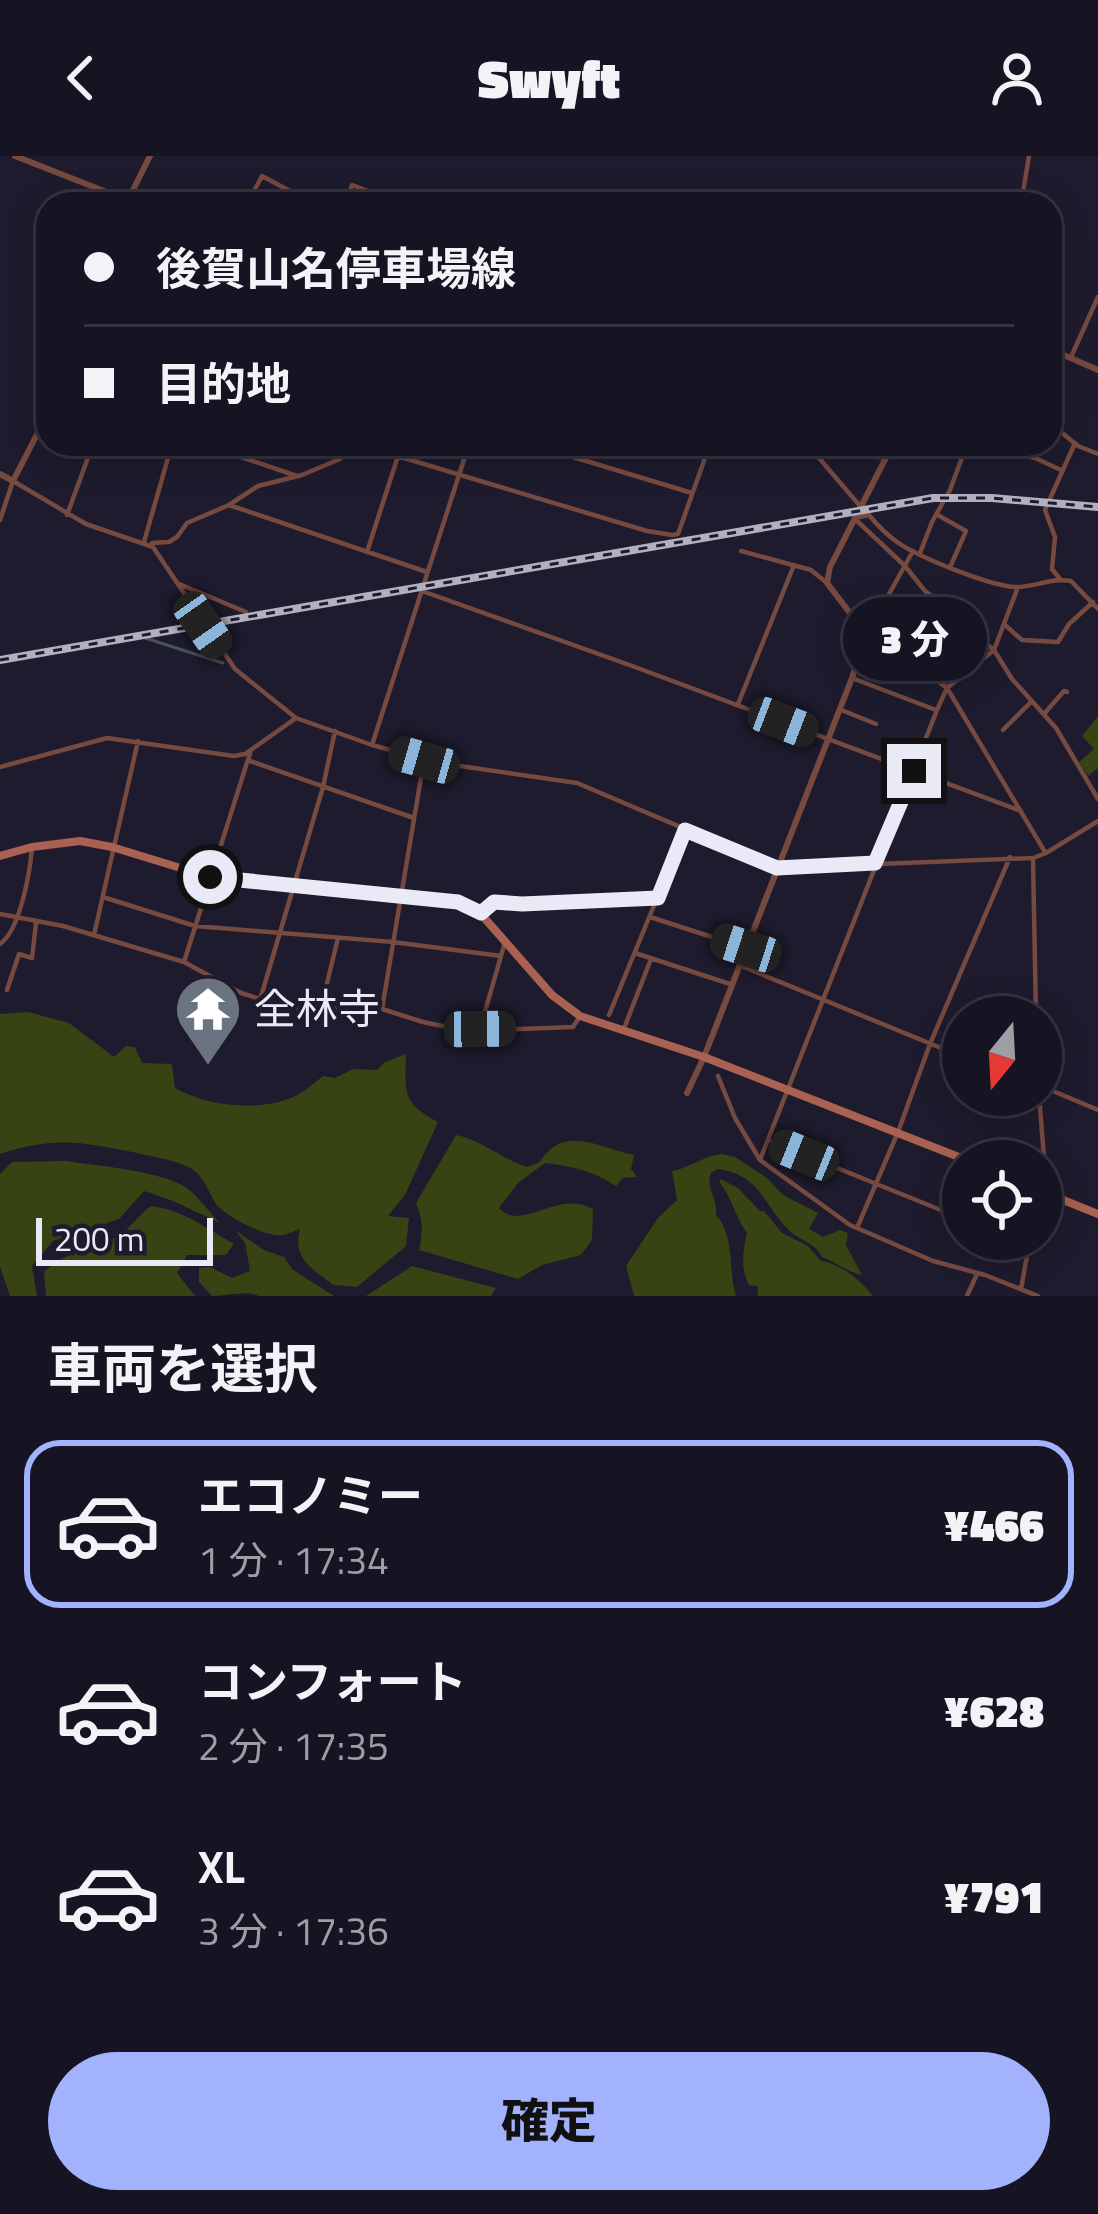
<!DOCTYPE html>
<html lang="ja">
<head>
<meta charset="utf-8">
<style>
	:root { --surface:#161422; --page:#1f1d2a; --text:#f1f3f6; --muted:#9e9ea5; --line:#353340; --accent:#a3b2fd }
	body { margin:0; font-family:"Titillium Web","Noto Sans JP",sans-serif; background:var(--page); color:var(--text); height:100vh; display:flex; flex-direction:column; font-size:45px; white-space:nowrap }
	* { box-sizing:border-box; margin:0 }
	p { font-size:39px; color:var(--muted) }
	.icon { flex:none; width:66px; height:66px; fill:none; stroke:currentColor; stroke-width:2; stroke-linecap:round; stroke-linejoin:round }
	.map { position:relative; height:1140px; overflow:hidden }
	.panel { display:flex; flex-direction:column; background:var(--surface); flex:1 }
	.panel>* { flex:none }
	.banner { position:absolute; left:36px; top:36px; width:1026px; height:264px; border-radius:36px; box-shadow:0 6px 30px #0003,0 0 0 3px var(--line); display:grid; align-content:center; height:264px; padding:0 48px; background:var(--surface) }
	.needle { width:78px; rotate:198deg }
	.buttons { position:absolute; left:942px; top:840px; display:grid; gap:24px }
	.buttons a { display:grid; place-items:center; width:120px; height:120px; border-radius:50%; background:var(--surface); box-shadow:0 6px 30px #0003,0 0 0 3px var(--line); font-size:60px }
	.scale { position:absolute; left:36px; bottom:30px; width:177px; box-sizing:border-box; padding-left:12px; border:6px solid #eaeaf6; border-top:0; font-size:33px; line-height:42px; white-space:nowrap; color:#eaeaf6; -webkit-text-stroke:9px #1d1b2d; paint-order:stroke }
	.end { position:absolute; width:54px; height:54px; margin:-27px; border:15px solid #eaeaf6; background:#111; box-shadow:0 0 0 6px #111 }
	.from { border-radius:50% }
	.bubble { position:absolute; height:84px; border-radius:42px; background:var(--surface); box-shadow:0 6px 30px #0003,0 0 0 3px var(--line); font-size:39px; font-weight:800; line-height:84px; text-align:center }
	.car { position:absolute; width:36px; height:72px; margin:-36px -18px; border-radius:15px; box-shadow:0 0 9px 3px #0007; background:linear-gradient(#222 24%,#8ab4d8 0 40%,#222 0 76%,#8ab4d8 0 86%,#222 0) }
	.banner b { display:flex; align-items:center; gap:42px; height:114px; font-size:45px }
	.banner b+b { border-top:3px solid var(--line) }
	.banner i { width:30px; height:30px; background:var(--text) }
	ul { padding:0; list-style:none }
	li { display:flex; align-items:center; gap:36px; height:168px; margin:0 24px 18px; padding:0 24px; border:6px solid transparent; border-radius:36px }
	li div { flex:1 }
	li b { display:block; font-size:45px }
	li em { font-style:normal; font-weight:800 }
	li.current { border-color:var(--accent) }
	li>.icon { width:108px; height:108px; stroke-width:1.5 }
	h2 { padding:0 48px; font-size:54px; line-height:144px }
	.primary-button { display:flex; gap:24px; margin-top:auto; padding:24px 48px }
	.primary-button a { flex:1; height:138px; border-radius:72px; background:var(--accent); color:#111; font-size:48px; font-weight:800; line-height:138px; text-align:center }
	header { display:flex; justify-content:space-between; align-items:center; height:156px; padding:0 48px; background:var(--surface); font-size:54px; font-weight:800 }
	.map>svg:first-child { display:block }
	.green { fill:#374313 }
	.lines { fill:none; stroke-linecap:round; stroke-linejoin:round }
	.stream { stroke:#465358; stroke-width:3 }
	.minor { stroke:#774a40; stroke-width:4.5 }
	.tertiary { stroke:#774a40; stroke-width:6 }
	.secondary { stroke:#a96151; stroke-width:8 }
	.rail-casing { stroke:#b1b0be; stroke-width:8 }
	.rail { stroke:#1d1b2d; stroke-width:3; stroke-dasharray:9; stroke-linecap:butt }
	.route { stroke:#eaeaf6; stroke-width:15 }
	.labels { text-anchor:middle; stroke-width:9; stroke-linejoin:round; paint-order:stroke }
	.poi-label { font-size:42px; fill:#eaeaf6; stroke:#1d1b2d; text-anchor:start }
</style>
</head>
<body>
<header><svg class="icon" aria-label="back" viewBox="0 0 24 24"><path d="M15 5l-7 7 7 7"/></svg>Swyft<svg class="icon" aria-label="person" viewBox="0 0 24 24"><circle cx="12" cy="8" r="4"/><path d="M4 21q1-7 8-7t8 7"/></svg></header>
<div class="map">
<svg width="1098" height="1140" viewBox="0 0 1098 1140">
	<rect width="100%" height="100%" fill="#1d1b2d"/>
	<path class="green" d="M1098,560V612L1088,620L1079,606L1094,593L1082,580Z
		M28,856L69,867L114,901L126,890L135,891L142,907L172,908L175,932C208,951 266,957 299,938C308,933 315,926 323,920L335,922L353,913L377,914L385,906L406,898C405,936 402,947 438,966L405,1039L388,1060L409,1062L406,1090L357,1131L333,1129C312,1112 292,1103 300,1073C298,1074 286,1079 283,1079C268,1082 226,1061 217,1049C208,1037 205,1020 190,1012C176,1004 153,1001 137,997C81,986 55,980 0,998V858Z
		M456,979C483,984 502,1004 528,1011L540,1006C563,967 601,992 634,999L631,1013L637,1021L623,1022L616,1030C593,1015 572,1010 545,1007L518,1027L499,1052C521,1077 556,1033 593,1053L592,1084L581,1099L542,1109L518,1123L419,1094C423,1077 423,1063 416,1047Z
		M722,998L735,1001L767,1022L783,1039L818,1057L809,1073L823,1081L840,1074L848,1077L846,1089L862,1119C847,1116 836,1106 822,1101C815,1087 803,1086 791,1076C763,1051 763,1019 717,1013L711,1017C705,1032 718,1042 716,1059C735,1079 728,1114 736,1140H634L626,1110L658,1062L677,1044L672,1015C691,1012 702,1000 722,998Z
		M67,1005C98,1010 162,1015 187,1032C199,1041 209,1056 220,1067L173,1045L144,1035L119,1063L53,1085L32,1110L37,1140H10L0,1111V1018L12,1006Z
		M721,1023L738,1032L760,1055H764L782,1077L808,1090L821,1105C839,1107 862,1125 873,1140H758V1130L749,1129C740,1112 743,1095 747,1077C735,1061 732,1041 719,1026Z
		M151,1050C180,1053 209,1073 234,1088L226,1099H187L177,1117L195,1140H46L44,1116C65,1096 89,1093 114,1082C129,1075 137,1060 151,1050Z
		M235,1074L264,1094L284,1101L292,1113L334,1140H259C245,1134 228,1140 212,1140L199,1126V1112L210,1111L232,1122L250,1115L245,1087Z
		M412,1110L496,1132L491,1140H366Z"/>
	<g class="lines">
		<path class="stream" d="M145,482L223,507"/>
		<path class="minor" d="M247,48L262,20L314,48
			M346,48L352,29L403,48
			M1021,48L1029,0
			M1071,201L1098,141
			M1050,230L1062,197
			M1050,267L1078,290L1098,298
			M203,288L297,320
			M530,288L692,337
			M985,288L1035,302L1061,314
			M813,295L860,350
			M229,349L427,416
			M936,358L966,375L951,409
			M67,359L93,288
			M854,362L905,410L925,435L971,469L979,482L994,494L1012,523L1056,572L1098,643
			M854,362L869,359C877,369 886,378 897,386C918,401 988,429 1014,431C1033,432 1052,421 1071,425L1098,453
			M0,364L13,325L86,368L153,391L235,513L296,562L372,589L433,606L577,627L777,712L1033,702L1046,697L1098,665
			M144,386L172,288
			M152,387L169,386L177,381L187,367L229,349L258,330L302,319L340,303L358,291L364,290L647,375L672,379L678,378L710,288
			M741,395L811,414L827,427
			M367,396L398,300
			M920,397L932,366L950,334L967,288
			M1060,423L1052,413L1055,381L1045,354L1075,287
			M179,428L246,456
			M422,435L635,511L1021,655
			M1005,469L1022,484L1058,486L1069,468L1093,446
			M869,474L913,395
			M870,474L947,532L1045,696
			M852,522L936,554
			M738,548L794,409
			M839,553L876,568
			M1044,558L1064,535L1067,536
			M1003,574L1032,545
			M372,589L469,288
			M250,605L414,662
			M0,611L107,582L234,600L245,598L296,562
			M1033,702L1036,861
			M103,741L195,770L393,786L501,800
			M480,757L493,746L522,749L657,742
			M0,758L63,770L184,806L241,837L280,849L297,852L382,853L423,866L467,875L573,871L580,860
			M650,761L746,792
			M94,779L138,585
			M0,788C20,774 30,717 32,691
			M635,797L730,828
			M184,806L251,594
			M741,810L963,901
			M7,834L19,798L32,802L36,767
			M260,844L323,631L335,575
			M321,852L338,782
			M382,853L424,604
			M609,859L685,674
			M480,873L505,786
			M623,875L651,803
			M718,920L735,962L760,1004L850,1069L933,1105L985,1119L1038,1140
			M1041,930L1098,954
			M1039,939L1044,1001L1041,1021
			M768,984L963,1063
			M760,1004L937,554L947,532L994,494L1018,431
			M857,1072L898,976L930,888L1010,701
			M1012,1083L1029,1090
			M1021,1133L1030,1083
			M967,1140L977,1118"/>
		<path class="tertiary" d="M15,0L137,48
			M126,48L150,0
			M1050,193L1098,214
			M789,288L817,294L886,301
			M0,318L13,325L48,257
			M687,937L704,901L852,522L865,482L863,474L827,427L830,411L893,288"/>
		<path class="secondary" d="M0,700L32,691L80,685L112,691L210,721L458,746L480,757L552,839L580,860L704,901L969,1005
			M1041,1035L1098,1058"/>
		<g class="rail-casing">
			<path id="rail" d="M0,504L933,342H992L1098,351"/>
		</g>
		<use href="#rail" class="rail"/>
	</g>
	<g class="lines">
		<path class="route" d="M210,721L458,746L481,757L494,746L522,748L658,742L685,674L777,712L875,707L914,615"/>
	</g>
	<defs>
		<g id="temple-pin" transform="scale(3.45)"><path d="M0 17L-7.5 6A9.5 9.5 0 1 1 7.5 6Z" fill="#6b7280" stroke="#1d1b2d"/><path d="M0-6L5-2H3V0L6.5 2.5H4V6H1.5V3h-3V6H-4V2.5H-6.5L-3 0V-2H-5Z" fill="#fff"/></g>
	</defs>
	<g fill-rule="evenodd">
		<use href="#temple-pin" x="208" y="853"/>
	</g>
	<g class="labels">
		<g class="poi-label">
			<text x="254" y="868">全林寺</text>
		</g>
	</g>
</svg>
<div class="buttons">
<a><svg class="needle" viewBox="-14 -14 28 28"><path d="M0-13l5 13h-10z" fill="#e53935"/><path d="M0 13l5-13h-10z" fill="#9e9ea5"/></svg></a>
<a><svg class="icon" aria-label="locate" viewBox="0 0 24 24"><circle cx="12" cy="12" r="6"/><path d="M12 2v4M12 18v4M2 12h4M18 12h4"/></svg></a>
</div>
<div class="scale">200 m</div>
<i class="end from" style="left:210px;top:721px"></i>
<i class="end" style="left:914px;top:615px"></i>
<div class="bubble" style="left:843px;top:441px;width:144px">3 分</div>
<i class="car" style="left:203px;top:469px;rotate:145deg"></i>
<i class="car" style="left:783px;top:566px;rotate:111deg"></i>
<i class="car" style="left:424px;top:604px;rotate:286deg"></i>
<i class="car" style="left:746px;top:792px;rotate:288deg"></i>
<i class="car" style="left:480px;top:873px;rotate:89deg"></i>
<i class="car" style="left:804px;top:999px;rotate:292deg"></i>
<div class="banner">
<b><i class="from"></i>後賀山名停車場線</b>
<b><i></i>目的地</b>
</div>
</div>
<section class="panel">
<h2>車両を選択</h2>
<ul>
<li class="current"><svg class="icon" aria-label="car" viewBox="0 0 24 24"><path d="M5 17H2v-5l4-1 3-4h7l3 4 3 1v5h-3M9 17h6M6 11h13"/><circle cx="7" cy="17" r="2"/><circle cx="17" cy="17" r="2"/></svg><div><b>エコノミー</b><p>1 分 · 17:34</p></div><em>¥466</em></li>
<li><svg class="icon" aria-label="car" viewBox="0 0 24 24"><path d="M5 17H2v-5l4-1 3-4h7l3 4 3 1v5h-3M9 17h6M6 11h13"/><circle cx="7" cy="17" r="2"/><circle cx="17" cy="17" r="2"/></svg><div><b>コンフォート</b><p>2 分 · 17:35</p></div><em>¥628</em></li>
<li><svg class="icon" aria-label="car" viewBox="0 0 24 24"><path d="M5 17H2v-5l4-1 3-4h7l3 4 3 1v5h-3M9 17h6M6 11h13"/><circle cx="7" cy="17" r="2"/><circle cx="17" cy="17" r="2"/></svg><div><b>XL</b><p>3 分 · 17:36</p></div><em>¥791</em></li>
</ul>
<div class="primary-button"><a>確定</a></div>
</section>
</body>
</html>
